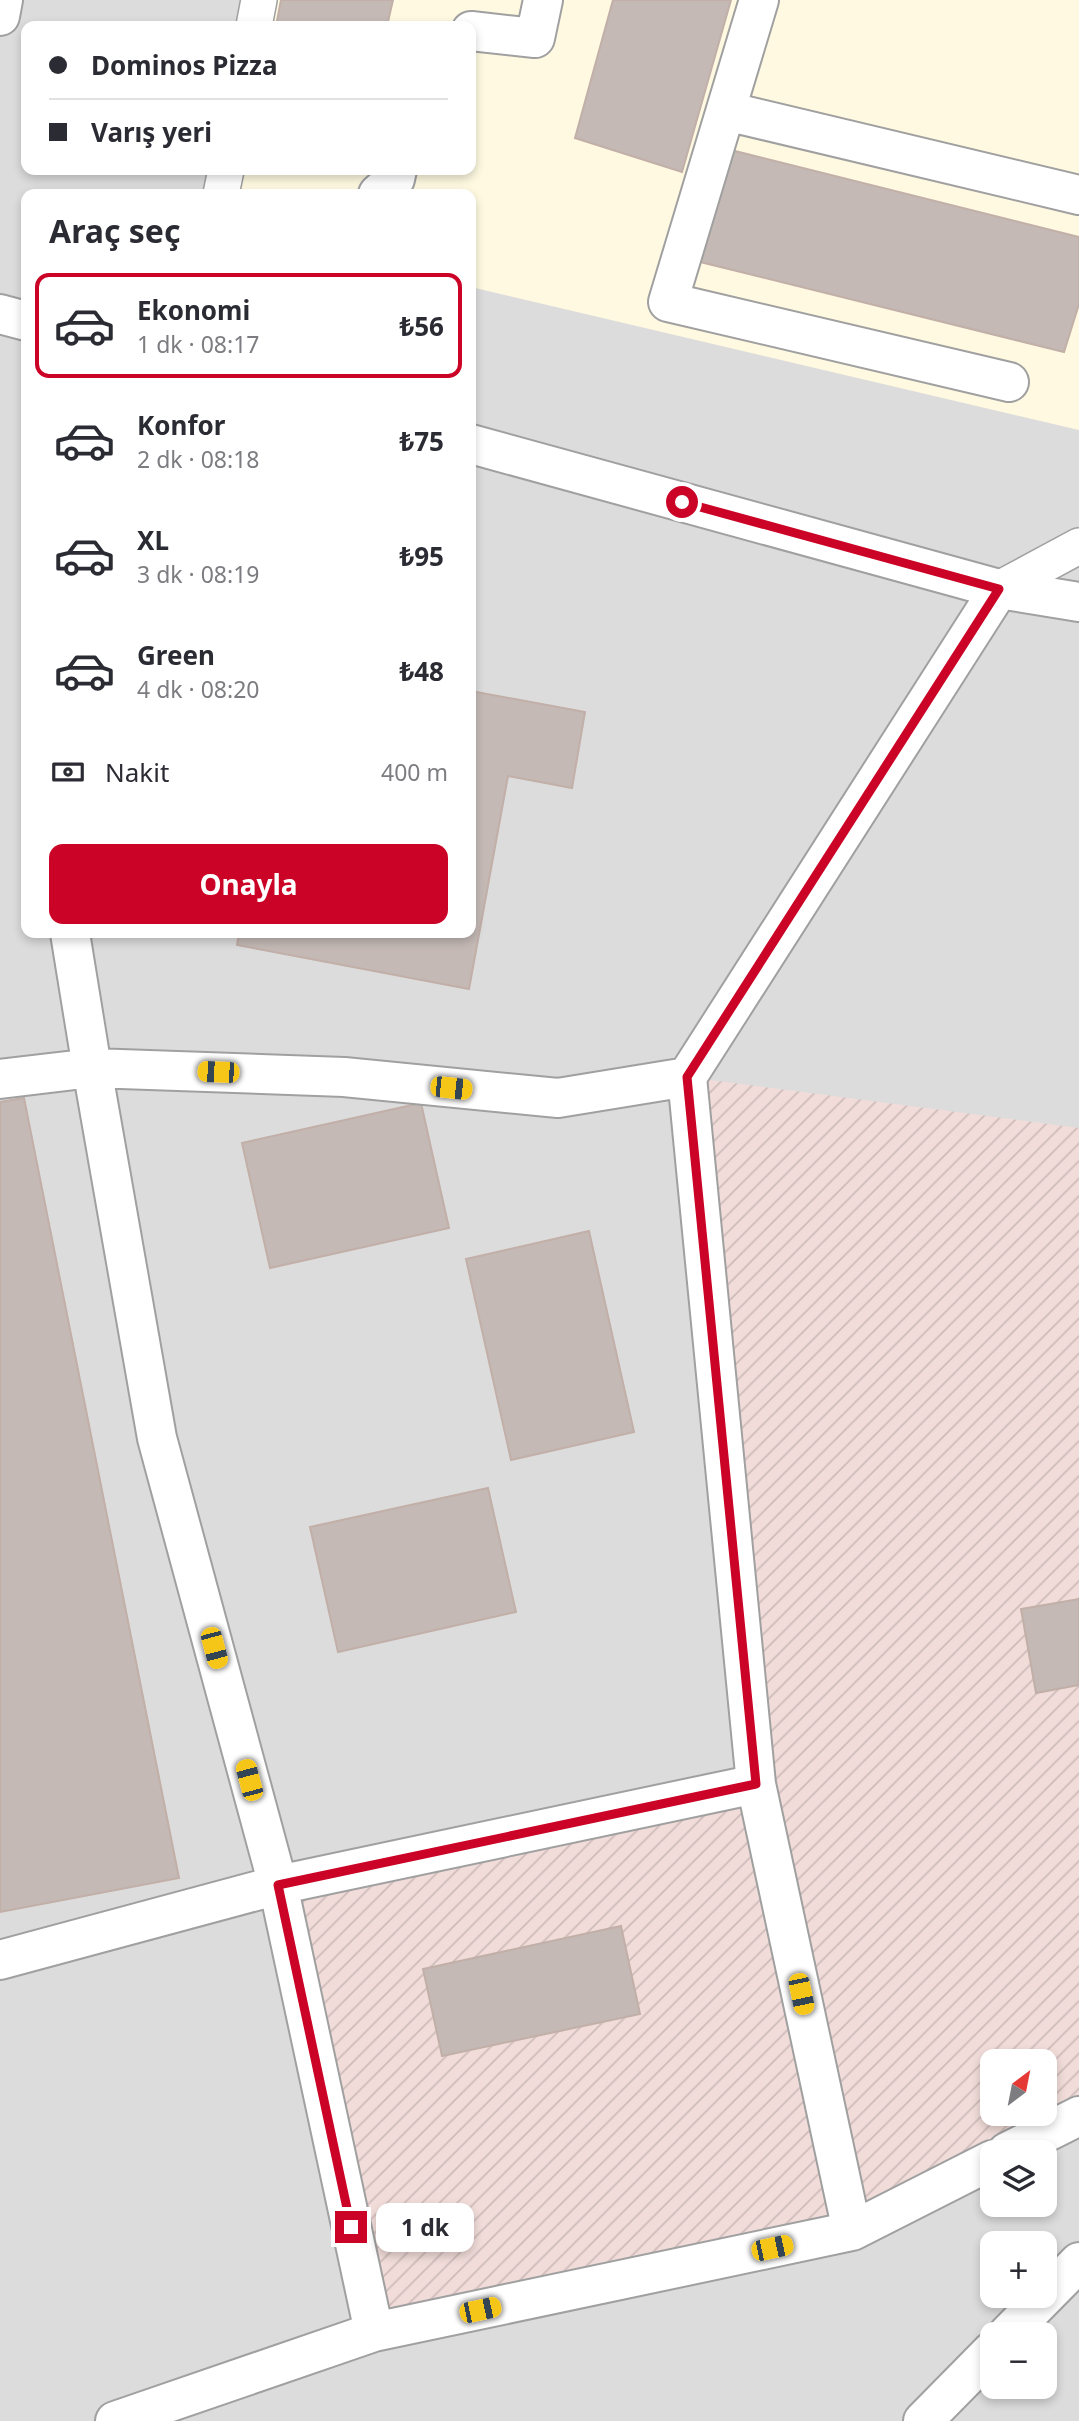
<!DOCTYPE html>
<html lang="tr">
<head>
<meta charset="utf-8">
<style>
	:root { --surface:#fff; --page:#f7f7f7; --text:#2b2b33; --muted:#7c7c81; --line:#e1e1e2; --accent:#cb0326 }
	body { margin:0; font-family:"Noto Sans",sans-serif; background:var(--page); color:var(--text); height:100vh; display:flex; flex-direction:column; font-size:26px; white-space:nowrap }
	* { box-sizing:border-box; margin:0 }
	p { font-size:23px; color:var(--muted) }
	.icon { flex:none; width:38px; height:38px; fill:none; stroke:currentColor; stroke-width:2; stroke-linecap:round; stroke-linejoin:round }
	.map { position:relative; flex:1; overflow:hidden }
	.side { position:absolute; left:21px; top:189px; width:455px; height:749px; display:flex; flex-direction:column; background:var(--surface); border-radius:14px; box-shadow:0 4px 10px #0003 }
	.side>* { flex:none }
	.hud { position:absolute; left:21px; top:21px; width:455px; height:154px; border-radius:14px; box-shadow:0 4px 10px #0003; display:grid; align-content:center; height:154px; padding:0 28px; background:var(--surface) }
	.needle { width:46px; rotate:32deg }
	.buttons { position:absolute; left:980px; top:2049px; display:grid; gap:14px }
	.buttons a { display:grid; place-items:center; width:77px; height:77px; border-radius:14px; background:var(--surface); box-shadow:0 4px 10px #0003; font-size:35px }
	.end { position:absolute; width:32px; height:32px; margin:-16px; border:9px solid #cb0326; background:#fff; box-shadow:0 0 0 4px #fff }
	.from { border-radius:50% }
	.bubble { position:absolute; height:49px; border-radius:14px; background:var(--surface); box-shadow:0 4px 10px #0003; font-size:23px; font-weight:700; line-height:49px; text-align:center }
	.car { position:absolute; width:21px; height:42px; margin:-21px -10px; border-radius:9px; box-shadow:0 0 5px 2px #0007; background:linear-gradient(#f5c518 24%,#345 0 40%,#f5c518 0 76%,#345 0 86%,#f5c518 0) }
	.hud b { display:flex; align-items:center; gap:24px; height:66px; font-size:26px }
	.hud b+b { border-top:2px solid var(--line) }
	.hud i { width:18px; height:18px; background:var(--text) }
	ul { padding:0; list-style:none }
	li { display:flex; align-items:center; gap:21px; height:105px; margin:0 14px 10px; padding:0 14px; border:4px solid transparent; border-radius:14px }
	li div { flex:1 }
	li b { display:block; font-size:26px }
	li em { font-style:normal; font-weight:700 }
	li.on { border-color:var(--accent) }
	li>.icon { width:63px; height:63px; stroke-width:1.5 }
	h2 { padding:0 28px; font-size:32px; line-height:84px }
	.pay { display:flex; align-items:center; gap:18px; height:77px; padding:0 28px; font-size:26px }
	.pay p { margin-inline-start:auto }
	.primary-button { display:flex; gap:14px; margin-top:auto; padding:14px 28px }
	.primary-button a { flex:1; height:80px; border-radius:14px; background:var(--accent); color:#fff; font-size:28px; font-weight:700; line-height:80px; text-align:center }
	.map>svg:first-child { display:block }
	.residential { fill:#dddcdc; fill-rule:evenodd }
	.education { fill:#fef9e0 }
	.military { fill:url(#military-furrows); fill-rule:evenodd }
	.building { fill:#c4b9b5; stroke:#c1afa8; stroke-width:2 }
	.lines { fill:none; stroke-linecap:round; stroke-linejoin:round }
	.pedestrian-casing { stroke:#a0a0a0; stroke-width:38 }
	.minor-casing { stroke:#a0a0a0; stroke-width:42 }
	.pedestrian { stroke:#fff; stroke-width:35 }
	.minor { stroke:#fff; stroke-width:38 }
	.route { stroke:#cb0326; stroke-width:9 }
</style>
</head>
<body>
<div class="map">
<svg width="1079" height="2421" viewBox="0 0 1079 2421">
	<defs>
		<pattern id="military-furrows" width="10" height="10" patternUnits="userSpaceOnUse" patternTransform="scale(1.75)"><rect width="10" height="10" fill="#f1dcd9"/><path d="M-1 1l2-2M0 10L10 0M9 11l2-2" fill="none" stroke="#cebcba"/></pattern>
	</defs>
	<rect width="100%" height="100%" fill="#f0ebe6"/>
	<path class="residential" d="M0,0H1079V2421H0ZM26,26H471V170H26ZM26,194H471V933H26ZM992,2062H1045V2114H992ZM992,2152H1045V2205H992ZM992,2244H1045V2296H992ZM992,2334H1045V2387H992Z"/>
	<path class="education" d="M259,0H1079V430L471,287V194H221L226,170H471V26H254Z"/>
	<path class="military" d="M687,1077L1079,1128V2116L852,2231L374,2332L278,1885L756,1784ZM992,2062H1045V2114H992Z"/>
	<path class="building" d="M281,0H393L387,26H276Z
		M613,0H731L682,172L575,138Z
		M727,149L1079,237V304L1064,352L696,261Z
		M471,691L585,712L572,788L508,776L469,989L237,945L239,933H471Z
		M24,1098L179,1878L0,1912V1102Z
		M421,1103L449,1228L270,1268L242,1143Z
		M589,1231L634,1432L511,1460L466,1259Z
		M488,1488L516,1612L338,1652L310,1527Z
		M1079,1599V1685L1036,1693L1021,1609Z
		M621,1926L640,2014L442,2056L423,1969Z"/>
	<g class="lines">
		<g class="pedestrian-casing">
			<path id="pedestrian" d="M254,26L259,0
				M221,194L226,170
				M999,589L1079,546"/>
		</g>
		<g class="minor-casing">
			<path id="minor" d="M759,0L668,302L1009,382
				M0,16L3,0
				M471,31L535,38L543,0
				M726,111L1079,195
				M378,194L395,179L397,170
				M0,314L26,321
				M471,444L999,589L1079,602
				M70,933L92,1068L344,1077L558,1098L687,1077
				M0,1079L92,1068L157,1438L278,1885L374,2332
				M756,1784L687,1077L999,589
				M0,1960L278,1885L756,1784L852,2231
				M1007,2152L1079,2116
				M1008,2334L1079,2262
				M115,2421L374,2332L852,2231L992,2160
				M923,2421L992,2351"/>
		</g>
		<use href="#pedestrian" class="pedestrian"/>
		<use href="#minor" class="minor"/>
	</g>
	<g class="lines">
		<path class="route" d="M351,2227L278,1885L756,1784L687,1077L999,589L682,502"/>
	</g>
</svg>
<div class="buttons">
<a><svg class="needle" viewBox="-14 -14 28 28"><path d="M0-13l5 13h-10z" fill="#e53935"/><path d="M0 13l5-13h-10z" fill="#7c7c81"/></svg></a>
<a><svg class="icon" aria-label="layers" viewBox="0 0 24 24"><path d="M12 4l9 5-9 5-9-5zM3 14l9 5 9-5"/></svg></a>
<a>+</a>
<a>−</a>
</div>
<i class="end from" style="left:682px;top:502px"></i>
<i class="end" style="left:351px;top:2227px"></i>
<div class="bubble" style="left:376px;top:2203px;width:98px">1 dk</div>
<i class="car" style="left:218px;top:1072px;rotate:272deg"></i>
<i class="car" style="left:451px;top:1088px;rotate:96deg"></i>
<i class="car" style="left:214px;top:1648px;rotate:165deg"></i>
<i class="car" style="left:249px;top:1780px;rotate:345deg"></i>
<i class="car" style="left:801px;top:1994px;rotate:168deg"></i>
<i class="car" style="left:772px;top:2248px;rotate:78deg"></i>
<i class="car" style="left:480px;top:2310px;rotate:78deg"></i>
<div class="hud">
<b><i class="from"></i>Dominos Pizza</b>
<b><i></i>Varış yeri</b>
</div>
<section class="side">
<h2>Araç seç</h2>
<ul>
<li class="on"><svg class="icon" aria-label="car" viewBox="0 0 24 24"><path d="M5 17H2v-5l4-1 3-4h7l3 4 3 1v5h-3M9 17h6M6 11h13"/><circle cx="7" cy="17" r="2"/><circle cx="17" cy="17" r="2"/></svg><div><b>Ekonomi</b><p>1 dk · 08:17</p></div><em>₺56</em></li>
<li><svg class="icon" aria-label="car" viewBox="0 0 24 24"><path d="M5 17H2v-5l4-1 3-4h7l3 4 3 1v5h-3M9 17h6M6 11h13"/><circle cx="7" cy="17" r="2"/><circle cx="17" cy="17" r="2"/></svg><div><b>Konfor</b><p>2 dk · 08:18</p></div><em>₺75</em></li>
<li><svg class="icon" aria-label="car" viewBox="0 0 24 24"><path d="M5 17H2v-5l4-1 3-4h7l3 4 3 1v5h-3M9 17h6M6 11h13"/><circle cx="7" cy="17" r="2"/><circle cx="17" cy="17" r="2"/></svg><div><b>XL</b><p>3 dk · 08:19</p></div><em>₺95</em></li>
<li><svg class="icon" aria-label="car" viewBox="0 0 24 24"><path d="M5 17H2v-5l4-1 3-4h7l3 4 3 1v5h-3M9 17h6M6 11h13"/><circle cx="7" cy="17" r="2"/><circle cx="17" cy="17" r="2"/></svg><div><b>Green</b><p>4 dk · 08:20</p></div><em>₺48</em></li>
</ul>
<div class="pay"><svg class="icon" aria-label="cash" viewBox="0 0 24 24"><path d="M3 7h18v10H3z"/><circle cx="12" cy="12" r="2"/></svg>Nakit<p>400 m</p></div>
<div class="primary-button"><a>Onayla</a></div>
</section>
</div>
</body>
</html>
